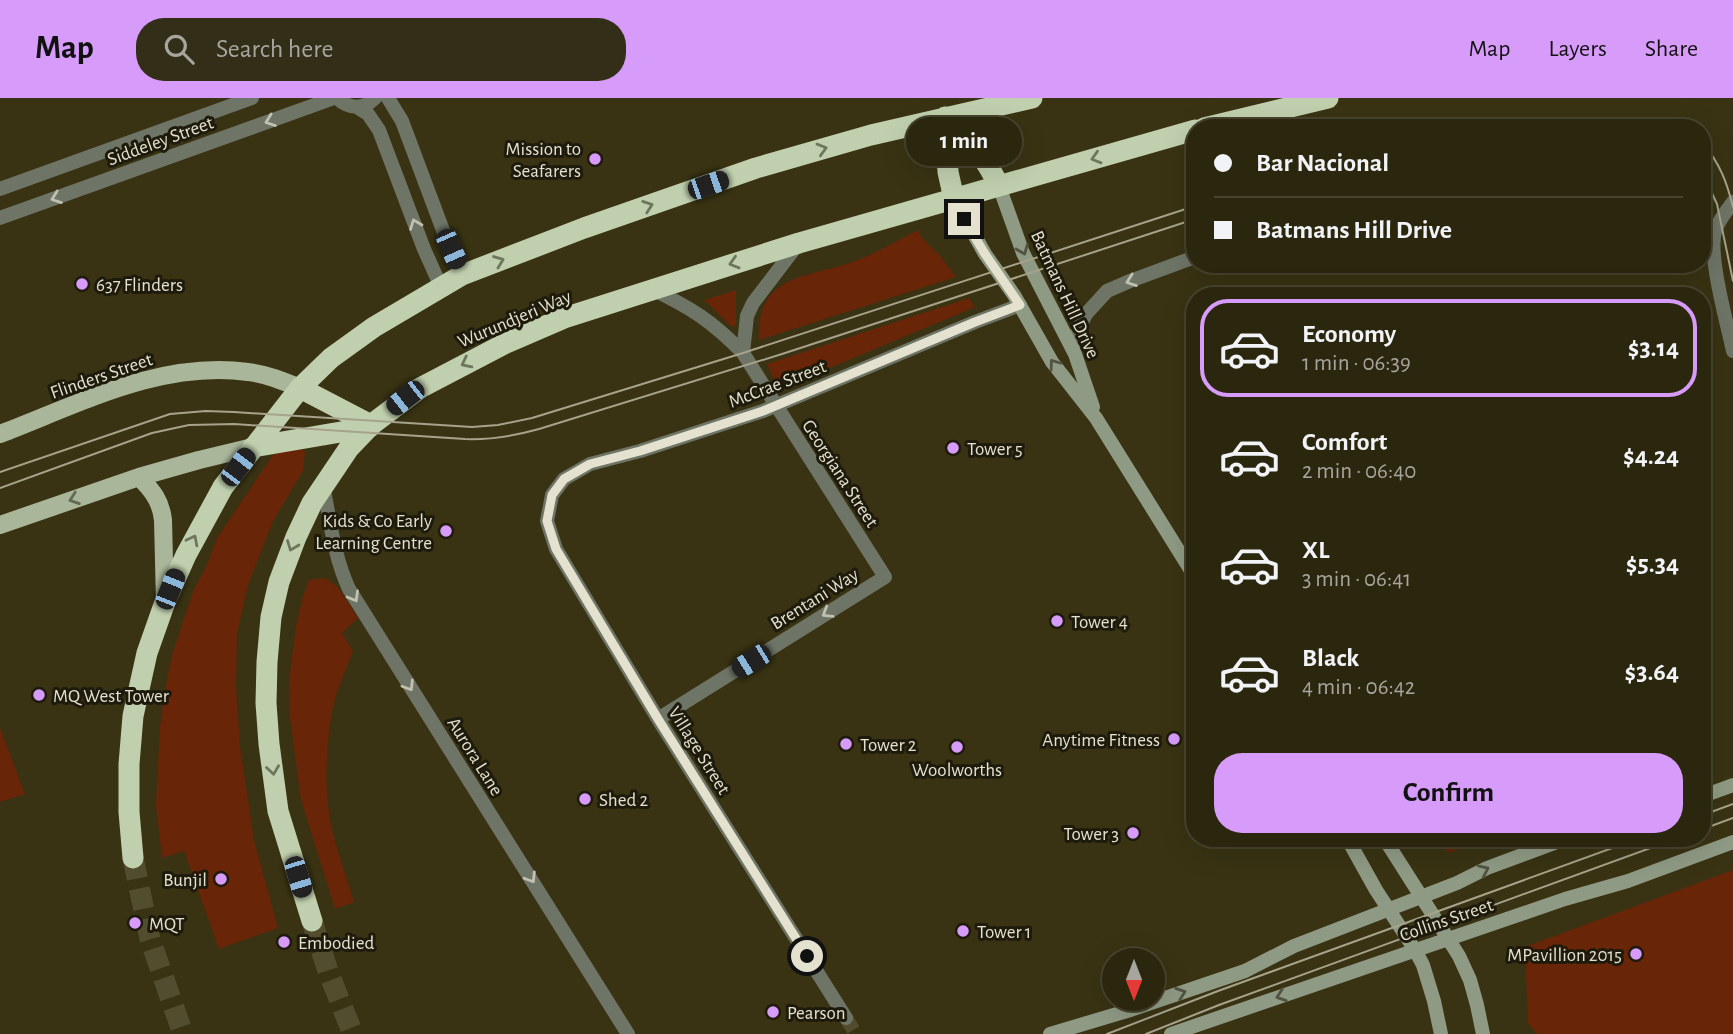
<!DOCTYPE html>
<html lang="en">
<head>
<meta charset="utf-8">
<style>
	:root { --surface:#2b260e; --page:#332e17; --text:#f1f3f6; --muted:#a6a59e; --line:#47432e; --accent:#d79bf9 }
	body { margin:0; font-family:"Alegreya Sans",sans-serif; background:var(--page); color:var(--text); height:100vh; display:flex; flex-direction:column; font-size:26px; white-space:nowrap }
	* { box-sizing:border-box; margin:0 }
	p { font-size:23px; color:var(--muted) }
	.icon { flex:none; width:38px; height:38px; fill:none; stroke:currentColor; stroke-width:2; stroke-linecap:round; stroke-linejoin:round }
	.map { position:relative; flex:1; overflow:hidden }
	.panel { position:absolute; left:1186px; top:189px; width:525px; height:560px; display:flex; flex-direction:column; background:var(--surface); border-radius:28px; box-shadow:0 7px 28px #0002,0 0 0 2px var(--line) }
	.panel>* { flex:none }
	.guide { position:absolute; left:1186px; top:21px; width:525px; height:154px; border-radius:28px; box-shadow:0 7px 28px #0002,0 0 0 2px var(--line); display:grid; align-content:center; height:154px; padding:0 28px; background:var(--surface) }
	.needle { width:46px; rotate:180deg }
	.buttons { position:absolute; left:1102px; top:850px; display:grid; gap:14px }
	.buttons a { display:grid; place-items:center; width:63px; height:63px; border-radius:50%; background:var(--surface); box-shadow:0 7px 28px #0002,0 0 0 2px var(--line); font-size:35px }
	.end { position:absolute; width:32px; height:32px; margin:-16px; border:9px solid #e4e1cf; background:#111; box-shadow:0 0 0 4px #111 }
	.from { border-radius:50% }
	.bubble { position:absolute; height:49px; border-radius:24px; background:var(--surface); box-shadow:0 7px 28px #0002,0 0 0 2px var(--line); font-size:23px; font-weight:700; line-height:49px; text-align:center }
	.car { position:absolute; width:21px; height:42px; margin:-21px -10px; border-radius:9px; box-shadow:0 0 5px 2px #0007; background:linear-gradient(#222 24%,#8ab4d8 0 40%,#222 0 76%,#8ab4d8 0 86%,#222 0) }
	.guide b { display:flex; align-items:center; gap:24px; height:66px; font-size:26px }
	.guide b+b { border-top:2px solid var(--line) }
	.guide i { width:18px; height:18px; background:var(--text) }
	ul { padding:12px 0 0; list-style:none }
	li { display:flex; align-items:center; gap:21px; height:98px; margin:0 14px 10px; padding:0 14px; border:4px solid transparent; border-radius:28px }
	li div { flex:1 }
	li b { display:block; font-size:26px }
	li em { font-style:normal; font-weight:700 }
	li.current { border-color:var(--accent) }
	li>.icon { width:63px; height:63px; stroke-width:1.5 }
	.cta { display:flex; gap:14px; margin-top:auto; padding:14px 28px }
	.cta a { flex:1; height:80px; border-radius:28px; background:var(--accent); color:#111; font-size:28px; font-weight:700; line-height:80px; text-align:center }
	header { display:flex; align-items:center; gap:42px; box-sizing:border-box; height:98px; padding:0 35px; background:var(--accent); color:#111 }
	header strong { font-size:33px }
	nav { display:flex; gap:38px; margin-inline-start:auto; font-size:24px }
	.search { width:490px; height:63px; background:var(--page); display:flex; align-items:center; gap:18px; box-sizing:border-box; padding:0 24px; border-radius:28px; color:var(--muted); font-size:26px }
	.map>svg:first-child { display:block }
	.green { fill:#682508 }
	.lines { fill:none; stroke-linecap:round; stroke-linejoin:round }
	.street-tunnel { stroke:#534d2f; stroke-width:14; stroke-dasharray:14 7; stroke-linecap:butt }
	.highway-tunnel { stroke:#534d2f; stroke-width:21; stroke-dasharray:21 10; stroke-linecap:butt }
	.street { stroke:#6e7567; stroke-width:14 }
	.secondary { stroke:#8f9a84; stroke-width:14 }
	.primary { stroke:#a9b69a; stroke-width:18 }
	.highway { stroke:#c0d0ae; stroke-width:21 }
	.tram { stroke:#a6a28b; stroke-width:2 }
	.oneway { stroke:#c1c1b0 }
	.oneway2 { stroke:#6f765e }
	.oneway3 { stroke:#515443 }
	.oneway4 { stroke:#646854 }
	.route { stroke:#e4e1cf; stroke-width:9 }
	.poi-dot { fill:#d79bf9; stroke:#1e1b0d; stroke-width:2.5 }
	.labels { text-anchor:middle; stroke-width:6; stroke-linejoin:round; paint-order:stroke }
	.street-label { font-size:19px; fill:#e4e1cf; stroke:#1e1b0d }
	.poi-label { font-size:19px; fill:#e4e1cf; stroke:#1e1b0d; text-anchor:start }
</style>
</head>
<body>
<header>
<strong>Map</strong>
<div class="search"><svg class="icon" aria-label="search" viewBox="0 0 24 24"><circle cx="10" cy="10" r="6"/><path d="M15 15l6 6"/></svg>Search here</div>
<nav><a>Map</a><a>Layers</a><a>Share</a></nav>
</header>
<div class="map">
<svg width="1733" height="936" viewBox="0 0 1733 936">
	<rect width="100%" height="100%" fill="#393313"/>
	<path class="green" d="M918,132L921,139L939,157L956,179L759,242C756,178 802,180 850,165C873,157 896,143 918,132Z
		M736,192V226L734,229L731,228L704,202Z
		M969,200L975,209L787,288C775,288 772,276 767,266Z
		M293,347L305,354L303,373L273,423L248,487L237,536L236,588L240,649L254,742L278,830L219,851L184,753L162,760L156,708L160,628L165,592L172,557L194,491L206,469L217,440L277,351Z
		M325,480L338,489L358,520L342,535L353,553C345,575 334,597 331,620C327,644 325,681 328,706C331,739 345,773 354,804L335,811L301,702L290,620L289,581L296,528L303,498L309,482Z
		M0,630L25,696L0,704Z
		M1439,740H1486L1448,755Z
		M1733,772V936H1537L1528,925L1525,849Z"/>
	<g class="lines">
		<path class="street-tunnel" d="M846,920L856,936"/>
		<path class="highway-tunnel" d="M133,760L150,841L183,936
			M312,823L328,873L353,936"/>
		<path class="street" d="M337,0C349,11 363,12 375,0
			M388,0L402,23L447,143L462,177
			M357,9L368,16L379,32L424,151L441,189
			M0,91L252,0
			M1733,104C1726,113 1719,122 1715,133C1708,158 1727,225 1733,253
			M1703,114L1711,144
			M0,120L334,0
			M652,191C691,210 712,223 743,255L885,479L658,621
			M1072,250L1078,232L1086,216L1107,193L1130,183L1195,159
			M743,255L747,218L753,205L798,146
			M323,387C330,422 334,459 349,491L628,936
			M846,920L658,621L556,451L547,423L552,397L564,381L590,366L640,353L763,313L975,224L1020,207"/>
		<path class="secondary" d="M999,88L1023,155L1075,256L1093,309
			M954,101L985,156L1014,197L1052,264L1096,320L1195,479
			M1703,698L1733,687
			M1347,740L1376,792L1415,852L1423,867L1434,903L1441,936
			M1384,740L1459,858L1470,882L1477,907L1483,936
			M1050,936L1127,913L1245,873L1294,848L1457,785L1487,770L1568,740
			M1171,936L1565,801L1628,783L1733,744"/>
		<path class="primary" d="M0,336C79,306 161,262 248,274C266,276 283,283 300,290
			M139,379C152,392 161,403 163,422L165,504
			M0,427L139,379L199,362L253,349"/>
		<path class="highway" d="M945,19L948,74L954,101
			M947,19C969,39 986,61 999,88
			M1204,30L1328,0
			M300,290L371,327
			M253,349L370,329
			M133,760L129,714V666L133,618L147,555L165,504L186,457L223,389L300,290L331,260L374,229L462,177L584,130L756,70L871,37L1032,0
			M312,823L278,713L269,646L266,605L267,564L271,519L279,484L296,439L312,405L349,350L371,327L420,290L506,245L564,220L799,145L1195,32"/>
		<path class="tram" d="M1508,30C1552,25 1641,10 1680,30
			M1703,46C1720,65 1727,85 1733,109
			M1703,76L1717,106L1733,183
			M0,374L170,316L206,313L234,314L472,329L498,327L532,320L743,255L1195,108
			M0,390L152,335L189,327L234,326L465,341C491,342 514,338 539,331L782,256L1195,121
			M1703,717L1733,706
			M1703,731L1733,720
			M1107,936L1218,893L1640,740
			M1146,936L1219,907L1678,740"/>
	</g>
	<defs><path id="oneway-chevron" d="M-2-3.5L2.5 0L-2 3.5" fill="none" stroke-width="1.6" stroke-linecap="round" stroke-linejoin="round" transform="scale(1.75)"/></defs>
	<g class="oneway">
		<use href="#oneway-chevron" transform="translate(270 23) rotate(160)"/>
		<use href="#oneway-chevron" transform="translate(56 100) rotate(160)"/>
		<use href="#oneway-chevron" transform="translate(415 126) rotate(-111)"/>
		<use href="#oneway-chevron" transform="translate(1131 183) rotate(160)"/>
		<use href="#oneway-chevron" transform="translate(354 499) rotate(60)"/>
		<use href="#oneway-chevron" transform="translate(827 515) rotate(148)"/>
		<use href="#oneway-chevron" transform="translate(409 588) rotate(58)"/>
		<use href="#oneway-chevron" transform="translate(531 780) rotate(58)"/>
	</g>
	<g class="oneway2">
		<use href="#oneway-chevron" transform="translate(822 51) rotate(-16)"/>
		<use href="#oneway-chevron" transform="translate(1096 60) rotate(163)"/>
		<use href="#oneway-chevron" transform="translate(648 108) rotate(-19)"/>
		<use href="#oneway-chevron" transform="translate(499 163) rotate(-21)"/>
		<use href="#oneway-chevron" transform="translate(734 165) rotate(163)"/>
		<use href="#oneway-chevron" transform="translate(466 265) rotate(153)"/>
		<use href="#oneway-chevron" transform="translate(193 442) rotate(-63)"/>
		<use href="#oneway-chevron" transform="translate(292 448) rotate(111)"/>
		<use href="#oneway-chevron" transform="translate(273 672) rotate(82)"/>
	</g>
	<g class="oneway3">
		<use href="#oneway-chevron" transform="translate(1023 152) rotate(68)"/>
		<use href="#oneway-chevron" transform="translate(1054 266) rotate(-126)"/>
		<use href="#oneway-chevron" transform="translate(1484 772) rotate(-25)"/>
		<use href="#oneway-chevron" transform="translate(1181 895) rotate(-19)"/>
		<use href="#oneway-chevron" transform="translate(1281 898) rotate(161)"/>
	</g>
	<use class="oneway4" href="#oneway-chevron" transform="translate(74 401) rotate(161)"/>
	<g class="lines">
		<path class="route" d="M807,858L658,621L556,451L547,423L552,397L564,381L590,366L640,353L763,313L975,224L1020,207L985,156L964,121"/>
	</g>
	<g class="poi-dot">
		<circle cx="595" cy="61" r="7"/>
		<circle cx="82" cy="186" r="7"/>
		<circle cx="953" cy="350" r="7"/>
		<circle cx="446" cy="433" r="7"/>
		<circle cx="1057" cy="523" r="7"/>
		<circle cx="39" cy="597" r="7"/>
		<circle cx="1174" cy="641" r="7"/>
		<circle cx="846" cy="646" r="7"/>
		<circle cx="957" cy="649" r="7"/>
		<circle cx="585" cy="701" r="7"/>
		<circle cx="1133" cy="735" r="7"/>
		<circle cx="221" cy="781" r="7"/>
		<circle cx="135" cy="825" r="7"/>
		<circle cx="963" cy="833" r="7"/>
		<circle cx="284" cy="844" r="7"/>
		<circle cx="1636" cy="856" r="7"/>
		<circle cx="773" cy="914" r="7"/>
	</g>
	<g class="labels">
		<g class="street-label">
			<text transform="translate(160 42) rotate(-20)" y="7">Siddeley Street</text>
			<text transform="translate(1066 196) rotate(65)" y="7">Batmans Hill Drive</text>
			<text transform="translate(514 220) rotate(-23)" y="7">Wurundjeri Way</text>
			<text transform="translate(101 277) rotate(-19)" y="7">Flinders Street</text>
			<text transform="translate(777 285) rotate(-21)" y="7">McCrae Street</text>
			<text transform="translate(841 375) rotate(57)" y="7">Georgiana Street</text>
			<text transform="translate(814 500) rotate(-32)" y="7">Brentani Way</text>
			<text transform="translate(700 652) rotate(58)" y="7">Village Street</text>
			<text transform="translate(476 658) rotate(58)" y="7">Aurora Lane</text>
			<text transform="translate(1446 821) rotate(-19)" y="7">Collins Street</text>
		</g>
		<g class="poi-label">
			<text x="581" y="57" text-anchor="end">Mission to<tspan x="581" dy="22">Seafarers</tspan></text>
			<text x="96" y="193">637 Flinders</text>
			<text x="967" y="357">Tower 5</text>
			<text x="432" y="429" text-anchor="end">Kids &amp; Co Early<tspan x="432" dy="22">Learning Centre</tspan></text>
			<text x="1071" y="530">Tower 4</text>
			<text x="53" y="604">MQ West Tower</text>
			<text x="1160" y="648" text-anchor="end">Anytime Fitness</text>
			<text x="860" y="653">Tower 2</text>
			<text x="957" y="678" text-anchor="middle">Woolworths</text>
			<text x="599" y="708">Shed 2</text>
			<text x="1119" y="742" text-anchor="end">Tower 3</text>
			<text x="207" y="788" text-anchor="end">Bunjil</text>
			<text x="149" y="832">MQT</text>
			<text x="977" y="840">Tower 1</text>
			<text x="298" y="851">Embodied</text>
			<text x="1622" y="863" text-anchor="end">MPavillion 2015</text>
			<text x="787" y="921">Pearson</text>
		</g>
	</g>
</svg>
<div class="buttons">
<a><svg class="needle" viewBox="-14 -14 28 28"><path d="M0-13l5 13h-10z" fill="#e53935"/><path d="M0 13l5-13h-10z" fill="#a6a59e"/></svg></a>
</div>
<i class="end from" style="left:807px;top:858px"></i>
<i class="end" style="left:964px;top:121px"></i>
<div class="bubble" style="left:906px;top:19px;width:116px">1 min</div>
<i class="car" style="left:708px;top:87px;rotate:71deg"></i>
<i class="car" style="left:451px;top:151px;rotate:156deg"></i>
<i class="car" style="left:405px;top:300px;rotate:232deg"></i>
<i class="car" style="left:238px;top:369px;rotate:37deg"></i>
<i class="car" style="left:170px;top:491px;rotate:22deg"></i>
<i class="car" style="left:751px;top:563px;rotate:238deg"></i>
<i class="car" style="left:298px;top:779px;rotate:163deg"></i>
<div class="guide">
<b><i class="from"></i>Bar Nacional</b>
<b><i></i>Batmans Hill Drive</b>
</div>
<section class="panel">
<ul>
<li class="current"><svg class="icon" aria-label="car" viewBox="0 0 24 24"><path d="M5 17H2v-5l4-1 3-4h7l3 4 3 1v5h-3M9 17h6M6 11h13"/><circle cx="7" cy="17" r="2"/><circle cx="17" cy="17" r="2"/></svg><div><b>Economy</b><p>1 min · 06:39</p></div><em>$3.14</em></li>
<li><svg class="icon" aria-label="car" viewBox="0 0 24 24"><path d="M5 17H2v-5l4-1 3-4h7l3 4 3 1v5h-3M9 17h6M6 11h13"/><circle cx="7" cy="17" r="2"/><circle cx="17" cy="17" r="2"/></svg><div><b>Comfort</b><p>2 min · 06:40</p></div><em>$4.24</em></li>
<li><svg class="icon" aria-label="car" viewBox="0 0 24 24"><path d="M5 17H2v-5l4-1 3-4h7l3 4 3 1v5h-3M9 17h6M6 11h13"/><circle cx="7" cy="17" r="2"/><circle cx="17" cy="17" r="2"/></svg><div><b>XL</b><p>3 min · 06:41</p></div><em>$5.34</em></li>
<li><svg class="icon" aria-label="car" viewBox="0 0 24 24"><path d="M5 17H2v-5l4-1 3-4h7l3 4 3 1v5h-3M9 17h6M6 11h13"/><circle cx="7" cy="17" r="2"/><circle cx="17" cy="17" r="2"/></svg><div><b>Black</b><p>4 min · 06:42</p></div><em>$3.64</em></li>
</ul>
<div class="cta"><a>Confirm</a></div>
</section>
</div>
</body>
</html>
